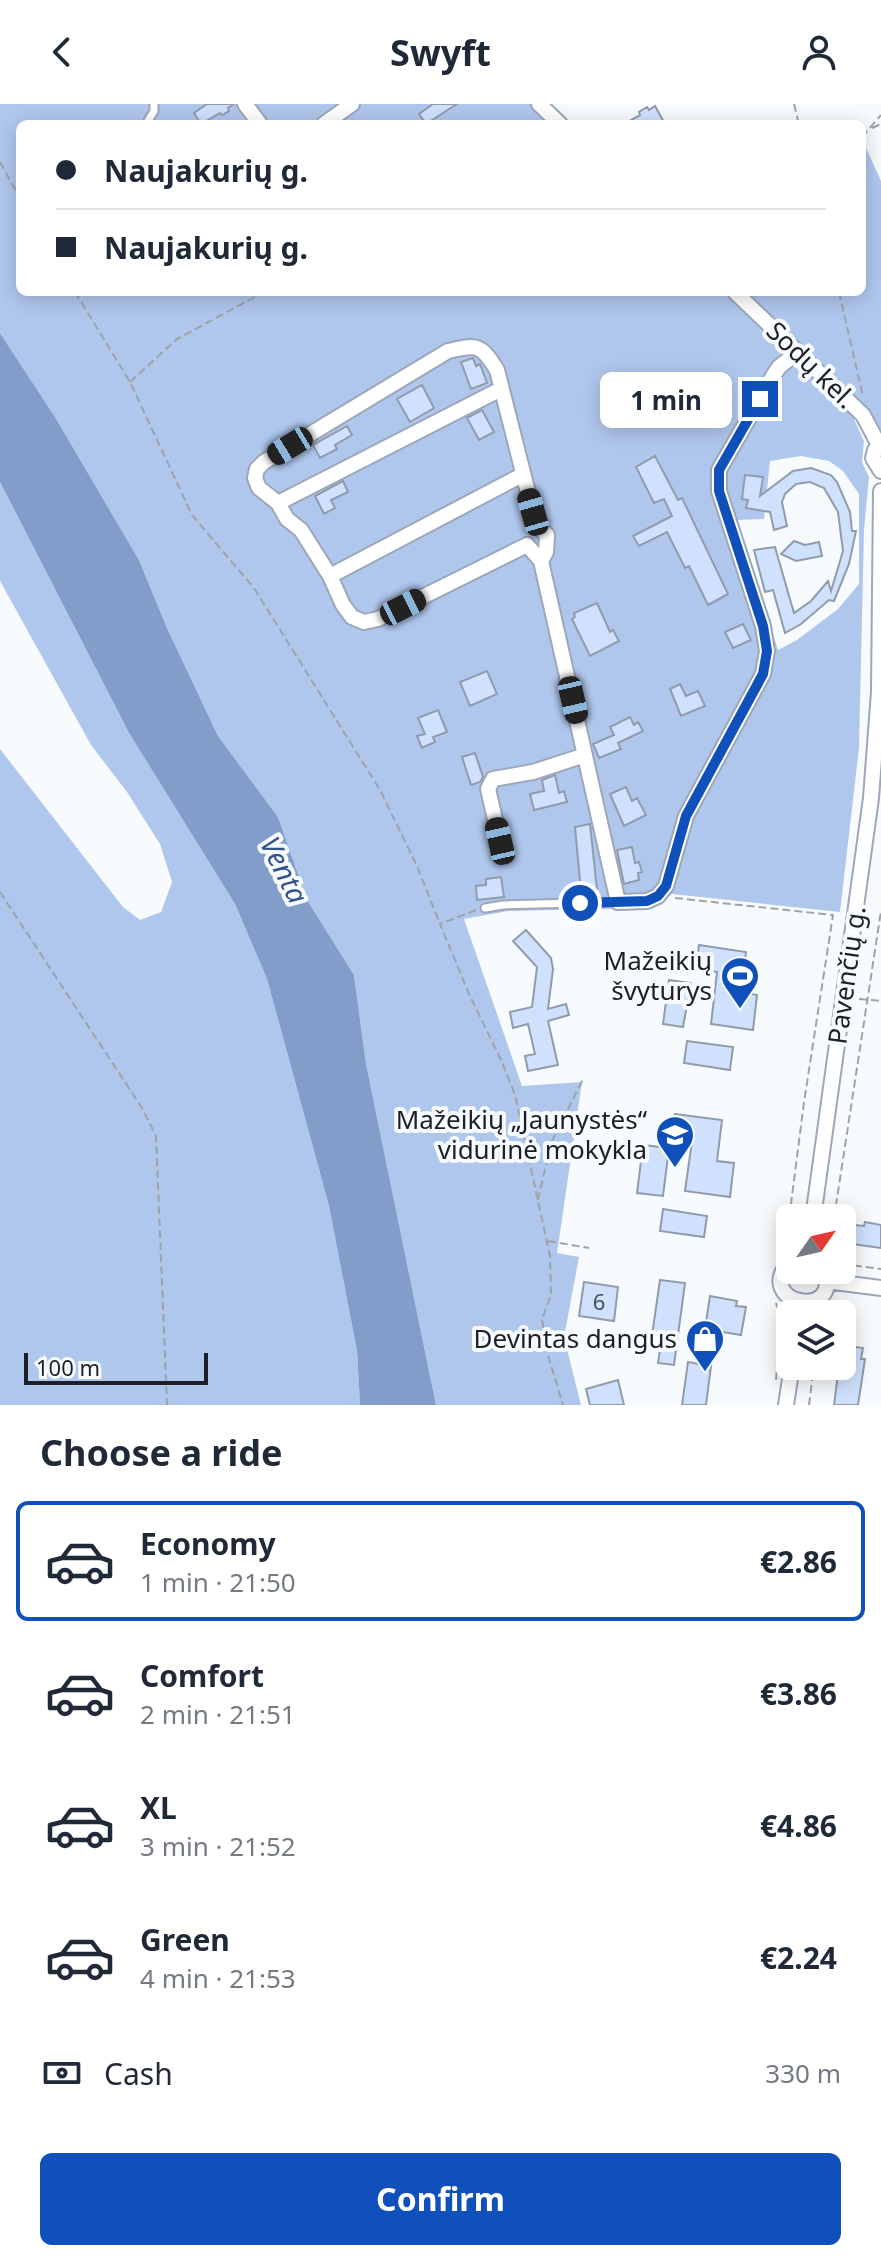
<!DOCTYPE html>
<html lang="en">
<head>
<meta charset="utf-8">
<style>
	:root { --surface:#fff; --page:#f6f6f7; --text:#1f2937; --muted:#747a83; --line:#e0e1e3; --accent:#0f50bb }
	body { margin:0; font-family:"Noto Sans",sans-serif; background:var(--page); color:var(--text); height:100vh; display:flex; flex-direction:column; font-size:30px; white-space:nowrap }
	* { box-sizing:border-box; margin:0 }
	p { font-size:26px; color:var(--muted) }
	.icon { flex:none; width:44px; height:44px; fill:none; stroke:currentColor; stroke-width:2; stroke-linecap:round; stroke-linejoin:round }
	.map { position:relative; height:1301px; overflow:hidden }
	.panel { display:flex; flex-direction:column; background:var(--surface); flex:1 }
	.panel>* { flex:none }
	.top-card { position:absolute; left:16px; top:16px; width:850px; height:176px; border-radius:12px; box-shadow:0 4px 20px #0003; display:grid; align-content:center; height:176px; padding:0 40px; background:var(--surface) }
	.needle { width:52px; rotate:56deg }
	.tools { position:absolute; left:776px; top:1100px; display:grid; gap:16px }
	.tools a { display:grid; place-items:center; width:80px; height:80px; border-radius:12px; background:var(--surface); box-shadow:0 4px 20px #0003; font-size:40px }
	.scale { position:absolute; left:24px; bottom:20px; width:184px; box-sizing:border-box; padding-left:8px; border:4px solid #1c2026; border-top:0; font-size:22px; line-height:28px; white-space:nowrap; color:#1c2026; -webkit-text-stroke:6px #f8fbfe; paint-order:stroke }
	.end { position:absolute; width:36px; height:36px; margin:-18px; border:10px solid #0f50bb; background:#fff; box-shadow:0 0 0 4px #fff }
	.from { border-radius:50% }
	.bubble { position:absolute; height:56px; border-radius:12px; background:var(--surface); box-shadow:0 4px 20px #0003; font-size:26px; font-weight:700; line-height:56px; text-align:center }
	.car { position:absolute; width:24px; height:48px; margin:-24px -12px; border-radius:10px; box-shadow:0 0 6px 2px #0007; background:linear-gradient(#222 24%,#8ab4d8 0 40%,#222 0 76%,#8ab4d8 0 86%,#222 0) }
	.top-card b { display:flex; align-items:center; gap:28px; height:76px; font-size:30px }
	.top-card b+b { border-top:2px solid var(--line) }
	.top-card i { width:20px; height:20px; background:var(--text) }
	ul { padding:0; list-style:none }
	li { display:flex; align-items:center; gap:24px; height:120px; margin:0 16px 12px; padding:0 24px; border:4px solid transparent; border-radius:12px }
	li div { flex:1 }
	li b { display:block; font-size:30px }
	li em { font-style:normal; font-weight:700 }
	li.on { border-color:var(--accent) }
	li>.icon { width:72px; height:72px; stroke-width:1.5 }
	h2 { padding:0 40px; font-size:36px; line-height:96px }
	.pay { display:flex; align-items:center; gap:20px; height:88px; padding:0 40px; font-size:30px }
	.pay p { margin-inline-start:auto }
	.action { display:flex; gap:16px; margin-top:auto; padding:16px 40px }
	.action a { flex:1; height:92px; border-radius:12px; background:var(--accent); color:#fff; font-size:32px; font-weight:700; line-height:92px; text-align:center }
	header { display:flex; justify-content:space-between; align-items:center; height:104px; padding:0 40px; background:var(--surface); font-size:36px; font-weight:700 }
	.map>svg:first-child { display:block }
	.green { fill:#b0c7ed; fill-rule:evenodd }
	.water { fill:#839dca }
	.building { fill:#cfe1fd; stroke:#909bac; stroke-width:2 }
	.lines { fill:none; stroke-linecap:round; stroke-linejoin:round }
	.lane-casing { stroke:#9ca7b9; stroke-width:11 }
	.street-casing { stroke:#9ca7b9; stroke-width:18 }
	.path { stroke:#9fa2a6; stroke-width:2; stroke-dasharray:8 4; stroke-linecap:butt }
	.lane { stroke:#fff; stroke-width:7 }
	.street { stroke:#fff; stroke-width:14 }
	.route { stroke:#0f50bb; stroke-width:10 }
	.labels { text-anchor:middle; stroke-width:8; stroke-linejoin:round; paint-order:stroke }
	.number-label { font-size:22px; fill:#49505c }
	.street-label { font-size:26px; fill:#1c2026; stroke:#f8fbfe }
	.poi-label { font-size:26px; fill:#1c2026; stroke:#f8fbfe; text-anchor:end }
	.water-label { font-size:28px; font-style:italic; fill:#31528c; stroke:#f8fbfe }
</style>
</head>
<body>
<header><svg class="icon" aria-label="back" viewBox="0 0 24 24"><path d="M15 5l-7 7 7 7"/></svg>Swyft<svg class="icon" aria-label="person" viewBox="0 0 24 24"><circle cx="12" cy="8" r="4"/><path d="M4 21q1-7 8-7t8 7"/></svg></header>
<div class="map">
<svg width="881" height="1301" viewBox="0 0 881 1301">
	<rect width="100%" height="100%" fill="#f8fbfe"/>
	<path class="green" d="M0,0H534L554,20H20V188H728L784,244L780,255L732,337L739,347L776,277L783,268L795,263L809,269L853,313L864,337L862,358L869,373L864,426L859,644L840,808L672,790L654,804L508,807L464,815L522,982L582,978L557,1149L579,1153L564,1233L581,1301H436L366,960L354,871L307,796L278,713L218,632L167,524L139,456L55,313L0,229ZM801,352L829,357L843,367L859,390V480L838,505L797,536L778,546L736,416L764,415L770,357Z
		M862,35L881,77V326L854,292L745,188H862Z
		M0,378L129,629L235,800L267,875L329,1102L357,1247L360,1301H0V645L123,803L140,816L161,808L172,778L160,740L127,688L91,641L0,477Z"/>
	<path class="water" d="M0,229L55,313L139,456L167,524L218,632L278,713L307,796L354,871L366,960L436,1301H360L357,1247L329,1102L267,875L235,800L129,629L0,378Z"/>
	<path class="building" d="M207,0H234L228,4L229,7L222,11L220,9L201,20L194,9Z
		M433,0H457L426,20L419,10Z
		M655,2L665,20H624L640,11L639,8L647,3L649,6Z
		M473,254L476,262L480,260L487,279L471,285L461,258Z
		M422,281L434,304L410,318L397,295Z
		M482,306L494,328L479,336L467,314Z
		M347,322L352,331L335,341L337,345L320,354L313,341Z
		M655,352L678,396L682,394L728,490L708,501L689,462L685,464L667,428L639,442L633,432L672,412L664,395L654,399L636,363Z
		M811,364L831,371L837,378L850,408L852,427H856L849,460L834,497L829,496L801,520L785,529L773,486L765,488L754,446L775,443L794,509L811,497L828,477L831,487L843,447L838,408L824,384L810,378L796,380L785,390L782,398L787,422L774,426L770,408L746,404L748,396L742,395L745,371L763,373L760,392L793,367Z
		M343,377L348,388L331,396L335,404L324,410L315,392Z
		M794,437L805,441L819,438L822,452L796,457L781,450Z
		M597,499L610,528L613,526L619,537L590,552L572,515L575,513L574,509Z
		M743,520L751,536L733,544L725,528Z
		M487,567L497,590L470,602L460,578Z
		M680,580L686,592L698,587L705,602L681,612L670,585Z
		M438,606L447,628L433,633L435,638L422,644L417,632L425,630L418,614Z
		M630,613L634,621L638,618L643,627L618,639L621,645L599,654L593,640L614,631L610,623Z
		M475,649L483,673L480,678L471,681L462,653Z
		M555,671L559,689L564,687L567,698L534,706L530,690L544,687L542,676Z
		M626,683L632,697L637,694L646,711L624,722L610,690Z
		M590,720L597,786L581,787L575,723Z
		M632,743L635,759L639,758L642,768L638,769L639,776L624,780L617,746Z
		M501,773L504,793L477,796L476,782L486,781V775Z
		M526,826L551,854L553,865L548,905L566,900L569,911L548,917L558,961L528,967L525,952L535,950L528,920L513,924L510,908L532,903L537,863L513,837Z
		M699,841L746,848L741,888L757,891L753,926L711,920L717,868L695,865Z
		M669,876L691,879L683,923L663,920Z
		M687,937L733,943L730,966L684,959Z
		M675,1010L722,1016L717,1057L734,1059L730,1093L685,1087L692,1037L672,1035Z
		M643,1041L669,1044L663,1092L637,1089Z
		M663,1105L707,1112L704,1133L660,1127Z
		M865,1118L881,1121V1144L852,1140L855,1121L864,1122Z
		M660,1176L685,1179L674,1261L658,1259L660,1246L650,1245Z
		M584,1178L618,1183L614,1217L579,1212Z
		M710,1192L737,1197L736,1202L746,1203L741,1231L705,1225Z
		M842,1241L863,1244L861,1255H865L858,1301H834L839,1262H842Z
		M688,1258L711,1262L706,1301H682Z
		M618,1276L624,1301H590L586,1285Z"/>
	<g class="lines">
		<g class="lane-casing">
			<path id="lane" d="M146,20L154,7V0
				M485,804L503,801L618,798"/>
		</g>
		<g class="street-casing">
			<path id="street" d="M245,0L260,20
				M539,0L560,20
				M324,20L352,0
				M735,188L863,311L879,341
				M881,340L875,346L873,354L881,367
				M278,399L501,285
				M541,457L527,441L378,515L364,518L352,513L343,501L330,472L301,426L287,415L278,399L259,384L255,374L257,365L264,358L448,247C477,240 481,240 497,266L536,420L547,431L546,448L541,457L618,798L647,797L658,792L666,782L686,712L763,570L767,547L763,522L719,387V366L773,272L779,263L798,248
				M330,472L522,371
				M500,737L488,685L493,675L533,668L585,651
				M813,1114L871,694L879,588L881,387
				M790,1158C752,1198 841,1219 825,1166
				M827,1177L881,1184
				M786,1301L792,1262"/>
		</g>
		<path class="path" d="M794,0L799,20
			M872,24L881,20
			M862,33L881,11
			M0,58L20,94
			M75,188L130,278L192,411L254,484L380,686L417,762L440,820
			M839,188L863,292
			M130,278L177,235L264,188
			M0,788L142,1004L156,1032L167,1301
			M675,794L833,811L804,998L785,1147
			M476,806L440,820L469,890L502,958L515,991L550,1152L551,1191L542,1215L548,1251L563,1301
			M859,895L881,897
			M538,1096L551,1039L584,973
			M834,1114L881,807
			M548,1137L589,1144
			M842,1160L881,1165
			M776,1276L780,1213L776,1199
			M809,1301L814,1262"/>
		<use href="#lane" class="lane"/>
		<use href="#street" class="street"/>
	</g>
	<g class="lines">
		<path class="route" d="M580,799L647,797L658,792L666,782L686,712L763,570L767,547L763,522L719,387V366L760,295"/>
	</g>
	<defs>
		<g id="stadium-pin" transform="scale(2)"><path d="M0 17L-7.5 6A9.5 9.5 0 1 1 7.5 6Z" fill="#0f50bb" stroke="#f8fbfe"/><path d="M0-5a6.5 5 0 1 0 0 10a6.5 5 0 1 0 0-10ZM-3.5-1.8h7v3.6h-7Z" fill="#fff"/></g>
		<g id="school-pin" transform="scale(2)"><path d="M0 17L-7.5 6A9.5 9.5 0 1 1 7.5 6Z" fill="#0f50bb" stroke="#f8fbfe"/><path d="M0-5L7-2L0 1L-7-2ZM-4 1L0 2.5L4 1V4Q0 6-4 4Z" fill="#fff"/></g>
		<g id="shop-pin" transform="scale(2)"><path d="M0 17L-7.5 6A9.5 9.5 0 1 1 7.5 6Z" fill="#0f50bb" stroke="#f8fbfe"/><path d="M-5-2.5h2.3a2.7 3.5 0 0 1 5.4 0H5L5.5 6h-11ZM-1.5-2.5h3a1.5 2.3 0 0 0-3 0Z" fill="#fff"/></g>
	</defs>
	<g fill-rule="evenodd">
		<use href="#stadium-pin" x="740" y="872"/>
		<use href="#school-pin" x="675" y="1031"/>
		<use href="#shop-pin" x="705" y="1235"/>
	</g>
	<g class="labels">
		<g class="number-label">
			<text x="599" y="1206">6</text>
		</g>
		<g class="street-label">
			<text transform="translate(811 261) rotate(44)" y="9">Sodų kel.</text>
			<text transform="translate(847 871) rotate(-82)" y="9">Pavenčių g.</text>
		</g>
		<g class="poi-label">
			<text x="712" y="866">Mažeikių<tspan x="712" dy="30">švyturys</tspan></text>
			<text x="647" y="1025">Mažeikių „Jaunystės“<tspan x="647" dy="30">vidurinė mokykla</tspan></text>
			<text x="677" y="1244">Devintas dangus</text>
		</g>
		<g class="water-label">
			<text transform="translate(284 766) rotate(63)" y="10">Venta</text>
		</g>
	</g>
</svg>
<div class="tools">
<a><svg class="needle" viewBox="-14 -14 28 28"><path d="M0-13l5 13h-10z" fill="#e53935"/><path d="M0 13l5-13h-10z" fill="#747a83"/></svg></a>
<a><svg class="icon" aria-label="layers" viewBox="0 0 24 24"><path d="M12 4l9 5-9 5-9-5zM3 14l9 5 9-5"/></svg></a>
</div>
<div class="scale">100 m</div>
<i class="end from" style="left:580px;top:799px"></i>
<i class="end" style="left:760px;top:295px"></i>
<div class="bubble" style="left:600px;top:268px;width:132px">1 min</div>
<i class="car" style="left:290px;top:342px;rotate:239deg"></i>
<i class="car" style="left:533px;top:408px;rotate:344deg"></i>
<i class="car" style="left:403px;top:503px;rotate:63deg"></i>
<i class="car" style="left:573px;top:596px;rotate:167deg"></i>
<i class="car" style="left:500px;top:737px;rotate:347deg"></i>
<div class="top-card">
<b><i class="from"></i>Naujakurių g.</b>
<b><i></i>Naujakurių g.</b>
</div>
</div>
<section class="panel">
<h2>Choose a ride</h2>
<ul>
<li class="on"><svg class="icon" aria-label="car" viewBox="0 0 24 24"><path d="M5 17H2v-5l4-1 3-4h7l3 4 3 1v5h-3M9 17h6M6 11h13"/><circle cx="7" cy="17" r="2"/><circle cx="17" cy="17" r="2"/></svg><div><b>Economy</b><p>1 min · 21:50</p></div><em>€2.86</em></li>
<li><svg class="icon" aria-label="car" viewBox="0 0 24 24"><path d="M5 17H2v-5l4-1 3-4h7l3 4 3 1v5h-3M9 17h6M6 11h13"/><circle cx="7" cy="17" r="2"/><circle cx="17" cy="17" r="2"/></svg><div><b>Comfort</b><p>2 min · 21:51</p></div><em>€3.86</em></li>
<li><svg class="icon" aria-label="car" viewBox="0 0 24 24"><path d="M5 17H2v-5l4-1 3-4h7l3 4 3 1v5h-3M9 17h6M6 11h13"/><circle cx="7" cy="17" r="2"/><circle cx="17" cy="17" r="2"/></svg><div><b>XL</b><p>3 min · 21:52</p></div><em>€4.86</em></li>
<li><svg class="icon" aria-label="car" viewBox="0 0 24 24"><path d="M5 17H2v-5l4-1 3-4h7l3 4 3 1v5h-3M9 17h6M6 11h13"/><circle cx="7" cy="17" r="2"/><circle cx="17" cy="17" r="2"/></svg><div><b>Green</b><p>4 min · 21:53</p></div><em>€2.24</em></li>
</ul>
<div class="pay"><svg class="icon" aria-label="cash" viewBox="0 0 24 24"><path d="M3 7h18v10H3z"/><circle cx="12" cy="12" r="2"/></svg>Cash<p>330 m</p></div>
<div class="action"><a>Confirm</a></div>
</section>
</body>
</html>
